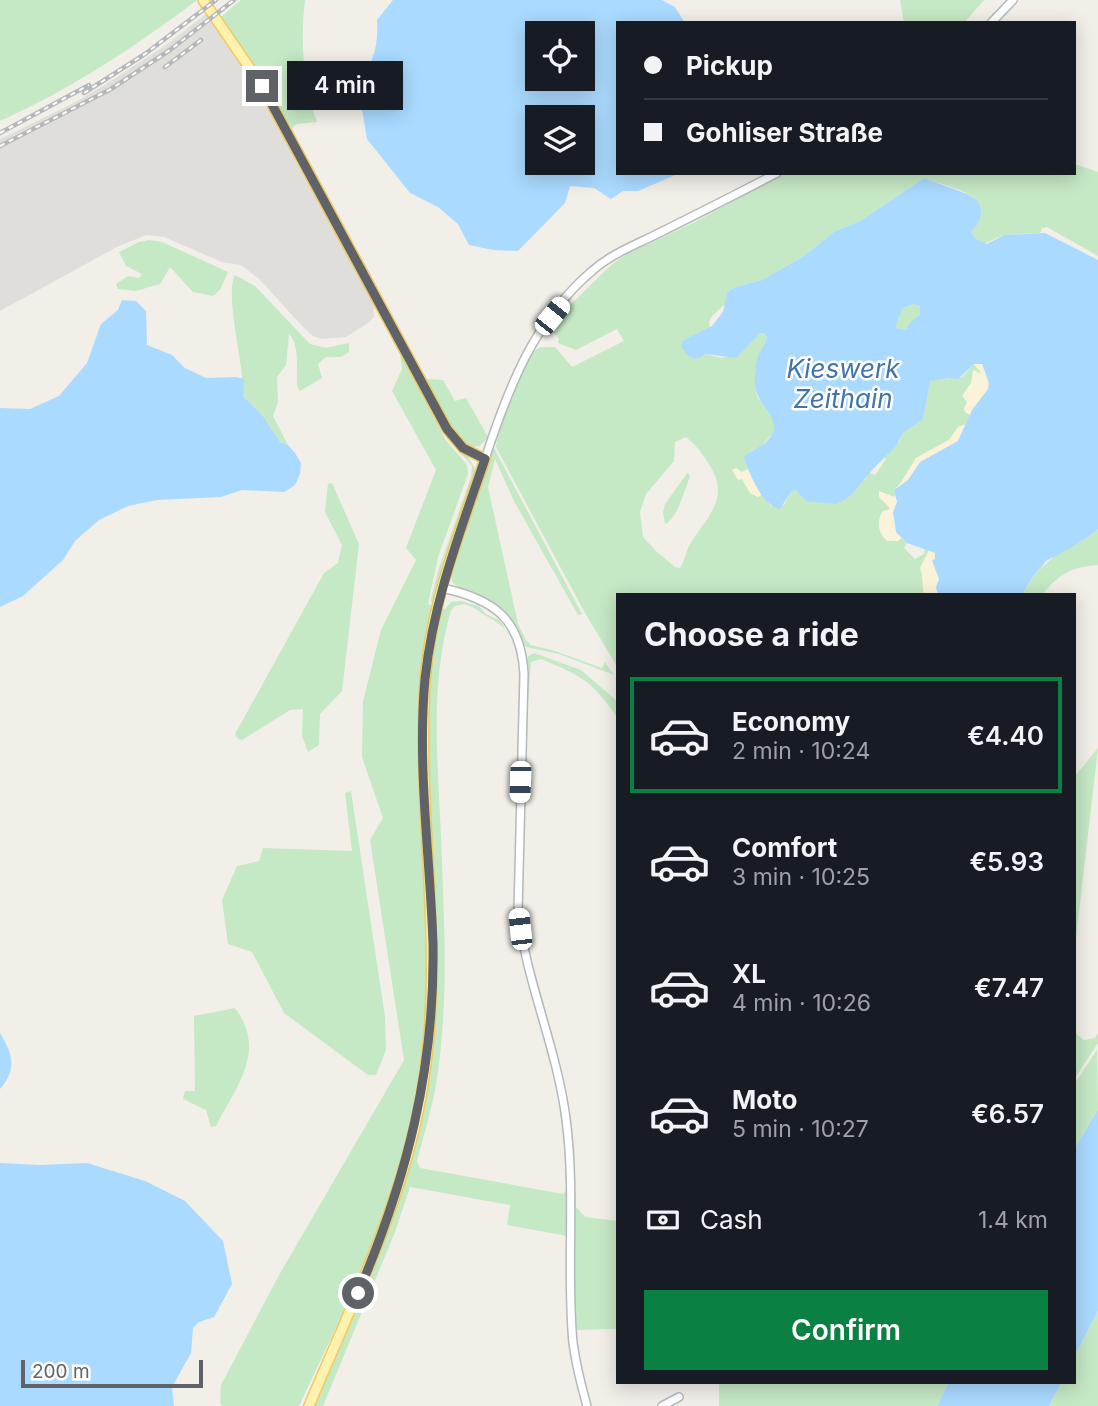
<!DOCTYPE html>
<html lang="en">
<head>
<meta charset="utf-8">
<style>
	:root { --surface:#171b24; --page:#20242c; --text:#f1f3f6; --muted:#9ea1a6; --line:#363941; --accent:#0b8043 }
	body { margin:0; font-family:Inter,sans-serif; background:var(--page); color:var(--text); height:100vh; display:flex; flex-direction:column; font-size:26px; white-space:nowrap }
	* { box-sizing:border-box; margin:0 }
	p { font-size:23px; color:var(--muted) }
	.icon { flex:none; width:38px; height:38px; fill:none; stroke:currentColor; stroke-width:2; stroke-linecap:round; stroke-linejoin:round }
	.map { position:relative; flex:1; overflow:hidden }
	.side { position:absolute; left:616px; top:593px; width:460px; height:791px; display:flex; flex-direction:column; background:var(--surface); border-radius:0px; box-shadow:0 4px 18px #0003 }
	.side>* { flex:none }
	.hud { position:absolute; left:616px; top:21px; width:460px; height:154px; border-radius:0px; box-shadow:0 4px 18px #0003; display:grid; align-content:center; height:154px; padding:0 28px; background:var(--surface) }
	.buttons { position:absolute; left:525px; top:21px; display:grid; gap:14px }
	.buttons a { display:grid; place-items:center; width:70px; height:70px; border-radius:0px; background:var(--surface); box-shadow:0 4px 18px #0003; font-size:35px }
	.scale { position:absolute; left:21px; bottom:18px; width:182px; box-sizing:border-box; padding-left:7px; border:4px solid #5f6368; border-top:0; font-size:19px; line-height:24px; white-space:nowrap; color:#5f6368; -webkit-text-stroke:5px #fff; paint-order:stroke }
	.end { position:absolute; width:32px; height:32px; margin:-16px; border:9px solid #5f6368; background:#fff; box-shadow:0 0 0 4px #fff }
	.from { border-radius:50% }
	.bubble { position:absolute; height:49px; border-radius:0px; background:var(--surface); box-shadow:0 4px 18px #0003; font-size:23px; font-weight:600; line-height:49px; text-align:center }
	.car { position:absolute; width:21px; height:42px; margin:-21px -10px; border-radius:9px; box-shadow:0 0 5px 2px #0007; background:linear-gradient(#fff 24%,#345 0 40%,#fff 0 76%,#345 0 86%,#fff 0) }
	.hud b { display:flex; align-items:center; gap:24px; height:66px; font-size:26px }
	.hud b+b { border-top:2px solid var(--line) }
	.hud i { width:18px; height:18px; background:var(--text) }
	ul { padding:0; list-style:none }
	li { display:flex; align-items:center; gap:21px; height:116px; margin:0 14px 10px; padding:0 14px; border:4px solid transparent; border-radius:0px }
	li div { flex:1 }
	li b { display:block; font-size:26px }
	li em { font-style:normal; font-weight:600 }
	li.selected { border-color:var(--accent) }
	li>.icon { width:63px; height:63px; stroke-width:1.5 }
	h2 { padding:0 28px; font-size:32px; line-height:84px }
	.pay { display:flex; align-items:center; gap:18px; height:77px; padding:0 28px; font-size:26px }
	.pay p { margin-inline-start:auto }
	.primary-button { display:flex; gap:14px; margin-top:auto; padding:14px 28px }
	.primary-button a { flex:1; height:80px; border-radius:0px; background:var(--accent); color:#fff; font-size:28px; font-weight:600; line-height:80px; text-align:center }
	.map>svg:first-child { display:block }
	.industrial { fill:#e0deda }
	.green { fill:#c5e8c5; fill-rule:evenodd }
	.sand { fill:#fbf3d9 }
	.water { fill:#aadaff; fill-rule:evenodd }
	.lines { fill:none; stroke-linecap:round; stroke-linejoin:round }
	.minor-casing { stroke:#b5b8bc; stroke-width:10 }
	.major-casing { stroke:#f2c960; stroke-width:12 }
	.minor { stroke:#fff; stroke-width:7 }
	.major { stroke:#fff2af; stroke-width:9 }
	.rail-casing { stroke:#b6b7b8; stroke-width:4.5 }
	.rail { stroke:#fff; stroke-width:2; stroke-dasharray:5; stroke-linecap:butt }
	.route { stroke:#5f6368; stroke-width:9 }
	.labels { text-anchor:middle; stroke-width:5; stroke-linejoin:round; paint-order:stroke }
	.water-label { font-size:26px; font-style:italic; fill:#4174aa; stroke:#fff }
</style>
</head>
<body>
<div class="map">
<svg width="1098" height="1406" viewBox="0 0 1098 1406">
	<rect width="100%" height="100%" fill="#f1efe8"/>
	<path class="industrial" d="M207,13L255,80L295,160L373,301L374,317L368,323L346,337L321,339L313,336L303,327L260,280L241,265L222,262L164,237L146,235L117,247L0,311V139L72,104L103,86L166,45Z"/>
	<path class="green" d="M0,0H197C133,48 73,88 0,121Z
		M241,0H305C300,37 303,87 317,122L297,124L292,128L263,79L221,17Z
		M900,0H984L964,23H904Z
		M1075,164L1098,172V256L1047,227L1042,228L1040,233C1029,234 1016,233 1005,235C991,237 984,253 971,233C1000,194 953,189 924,178L862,220L834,232L804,256L762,280L733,288L727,293L725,304L712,316L709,322L710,328L682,341L692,356L698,359L705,354L721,358L740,354C744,345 754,336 762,333L767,337L755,370V385L757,397L776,423V430L760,447L751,451L745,462L748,469L742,472C742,483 749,492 758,497L762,494L771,506L784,505L791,492L796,490L865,480L869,473L875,475L886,459L884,457L899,442L903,433L923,419L930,380L962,377L974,364L982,374L966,389L967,402L964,409L970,415L965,425L959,427L949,440L916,458L904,479L894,490L895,496L890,498L889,511L898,541L901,538L907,543L904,548L915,559L924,554L925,549L929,550L928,555L924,559L923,592L925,595H618V668L585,613L496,447C498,430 523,353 539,348C543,346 550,348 555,347L572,367L624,341L617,329L576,350L558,343L559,339L554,333V325L561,314L611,265L625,255L695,222L764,184L763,173H1074ZM686,437C695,444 701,452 707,461C732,497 709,514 690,544C686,551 685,561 680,568L675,567L656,551L643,537L640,512L646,494L674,461L675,442Z
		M149,240L162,242L228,272L220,290L213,296L193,292L170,267L160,284L136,291L118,289L116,284L128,276L139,278L142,274L126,266L119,252L139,242Z
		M235,275L255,286L310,344L326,348L349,343V352L341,357H326L318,364L322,378L300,391L297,385C296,371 300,344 289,334L286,365L277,377L278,402L273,416L288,445L280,442L263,416L243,396C245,366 224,296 235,275Z
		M913,304L920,306L921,312L907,330L896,328V325L903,308Z
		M400,352L445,439L467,465L468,474L438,557L428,604L433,606L424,659L430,981L422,1076L402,1168L357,1289H354L299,1406H222L220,1403L221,1385L278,1277L404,1060L370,840L383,818L362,757L363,702L381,630L416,560L406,548L436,470L392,391L402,369Z
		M425,379L443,380L455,401L466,398L488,437L480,446L473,447C448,434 437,402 425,379Z
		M436,416C443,426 474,462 475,470L433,603L431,602V599L438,571L471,477L472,466L449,439Z
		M494,448L582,614L578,615L514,501L495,459L488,487L518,624L526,640L531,645L552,650L602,668L605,662L614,675L559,654L526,647C515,631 512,615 495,604C485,597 457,591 452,581C447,571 487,465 494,448Z
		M688,472L690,477C684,490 678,518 665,524L663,512L665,504Z
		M332,483L359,544L342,691L320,714L319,745L308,752L302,736L303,709L290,710L242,740L238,739L235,734L324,573L338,563L342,545L325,512L328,484Z
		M1098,529V565C1071,567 1059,574 1042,595H1023C1034,569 1055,555 1078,541C1085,537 1092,535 1098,529Z
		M461,601L479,606L486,614L499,620L509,634L513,635L519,657L516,911L555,1071L563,1121L567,1165L568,1236L507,1225L510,1205L410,1187L395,1232L323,1406H313L388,1229L407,1172L418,1126L435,946L427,746L429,682L432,650L441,608L445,609L451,602ZM464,604C474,606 479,612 488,617C512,630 518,645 519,672L514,911L521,955L557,1087L564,1141L566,1190L563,1194L420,1168L417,1161C424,1134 433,1106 437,1078C449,999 444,918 441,838C438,761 429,686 451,610L455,606Z
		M534,653L581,670L618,702V718C590,680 584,677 541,659L531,662L526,727L523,910L532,962L556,1048L567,1096L572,1140L576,1207L585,1217L618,1221V1329L576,1330L571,1140L525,942L521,910L526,675L528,656Z
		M1098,748L1075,946V776Z
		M351,791L385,1017L386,1050L376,1075H368L284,1013L252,952L228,944L222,900L237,866L259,861L263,848L352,851L345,793Z
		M235,1008C267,1051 237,1085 216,1126L211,1127L206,1110L183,1099L185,1091H195L194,1016Z
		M1075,1033L1084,1040L1095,1038L1098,1033V1043L1075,1078Z
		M1097,1050L1098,1109L1075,1148V1083Z
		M1098,1311V1406H1049L1061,1383L1074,1382L1075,1355Z
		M719,1383H948L937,1406H719Z"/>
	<path class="sand" d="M978,363L985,368L988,389L970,415L965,412L964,409L967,402L962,396L971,383L973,370L982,374L974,364Z
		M963,425H965L956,443L920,462L908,480L898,487L916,458L949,440L958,427Z
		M736,468L742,472L748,469L762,494L758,497L750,493L742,479L738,480L732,470Z
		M879,491L897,498C895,513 890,525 901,538L898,541H887C878,533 876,521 883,511L891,509L879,497Z
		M929,550L936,553L933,562L939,579L936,588L938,595H925C921,588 924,577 920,568Z"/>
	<path class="water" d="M393,0H662L675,7L685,23H618V173H680L638,191H623L611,199L594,188L570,186L565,203L518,251L493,250L469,245L458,224L438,207L410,193L367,139L358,86C372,64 379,47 377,20ZM583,33V79H537V33ZM537,117H583V163H537Z
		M924,178L967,194L978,201C985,216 979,222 971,233L976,239L987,244L1004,235L1045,233L1098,260V529C1091,536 1056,557 1047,560C1038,571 1028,581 1023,595H938L936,587L939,579L932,560L935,559V553L907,543L896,532L893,512L897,502L894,490L908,480L920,462L958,441L972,410L988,389L989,383L982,364H974L958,379L949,378L930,381L923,419L903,433L896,446L874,468L852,494L844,500L836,504L806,501L796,490L791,492L780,509C762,505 752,478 745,462L744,457C751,450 760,448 767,441C788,419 756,409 755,384C755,375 755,365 758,356C761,349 766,344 767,337L763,333L759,334L736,358L705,354L698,359L688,356L681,347L682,341L712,326L723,312L727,293L733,288L762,280L804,256L834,232L862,220ZM913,304L920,306V314L908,325L907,330L896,328V325L903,308Z
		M122,300L136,301L146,311L147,345L172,355L185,368L206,378L236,377L244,379L243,396L263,416L280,442L288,445L295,453L301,463L300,474L295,485L284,492L242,490L221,497L157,500L128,506L99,520L75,541L63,560L23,596L0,607V408L30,409L59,396L87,363L101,324L118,310Z
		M0,1033C13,1054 17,1070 0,1089Z
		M1098,1109V1311L1075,1355V1148Z
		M0,1163L39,1165L87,1163L145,1181L185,1201L223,1241L232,1284L214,1317L199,1322L193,1328L191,1353L172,1387L174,1406H0Z
		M948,1383V1382L1061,1383L1049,1406H937Z"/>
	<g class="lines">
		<g class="minor-casing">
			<path id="minor" d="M991,23L1013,0
				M485,459C508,389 534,320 592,271C611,254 635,245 657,234C697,214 737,194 777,173
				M442,588C494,599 521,619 524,674L518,911C526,982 557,1048 566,1119C576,1193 566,1269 573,1343C576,1364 581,1385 587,1406
				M662,1406L679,1397"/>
		</g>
		<g class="major-casing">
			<path id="major" d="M203,0L262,86L447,429L463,448L485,459C460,532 430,605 425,683C417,815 444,947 424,1078C407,1195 354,1298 309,1406"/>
		</g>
		<use href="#minor" class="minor"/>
		<use href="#major" class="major"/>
		<g class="rail-casing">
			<path id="rail" d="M165,67L201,40
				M84,93L145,54L216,0
				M0,133L89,85
				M0,146L111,89L170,50L234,0"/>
		</g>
		<use href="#rail" class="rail"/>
	</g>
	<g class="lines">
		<path class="route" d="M262,86L447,429L463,448L485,459C460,532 433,602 425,679C417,766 430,856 433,944C435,1068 407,1179 358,1293"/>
	</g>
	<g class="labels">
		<g class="water-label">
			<text x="843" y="378">Kieswerk<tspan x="843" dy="30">Zeithain</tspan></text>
		</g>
	</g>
</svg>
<div class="buttons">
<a><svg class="icon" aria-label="locate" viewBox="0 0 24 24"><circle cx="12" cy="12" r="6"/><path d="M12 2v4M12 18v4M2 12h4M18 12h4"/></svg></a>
<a><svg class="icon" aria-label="layers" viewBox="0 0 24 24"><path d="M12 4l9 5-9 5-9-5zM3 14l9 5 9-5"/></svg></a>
</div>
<div class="scale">200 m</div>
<i class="end from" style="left:358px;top:1293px"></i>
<i class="end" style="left:262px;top:86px"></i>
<div class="bubble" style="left:287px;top:61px;width:116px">4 min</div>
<i class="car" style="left:552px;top:316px;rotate:39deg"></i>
<i class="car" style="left:520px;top:782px;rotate:182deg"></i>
<i class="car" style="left:520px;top:929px;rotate:354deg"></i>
<div class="hud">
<b><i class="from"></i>Pickup</b>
<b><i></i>Gohliser Straße</b>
</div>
<section class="side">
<h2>Choose a ride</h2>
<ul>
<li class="selected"><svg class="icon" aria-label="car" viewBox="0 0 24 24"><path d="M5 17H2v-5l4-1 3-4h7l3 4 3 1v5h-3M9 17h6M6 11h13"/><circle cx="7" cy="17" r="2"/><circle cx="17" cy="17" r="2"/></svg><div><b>Economy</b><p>2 min · 10:24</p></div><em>€4.40</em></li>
<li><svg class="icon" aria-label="car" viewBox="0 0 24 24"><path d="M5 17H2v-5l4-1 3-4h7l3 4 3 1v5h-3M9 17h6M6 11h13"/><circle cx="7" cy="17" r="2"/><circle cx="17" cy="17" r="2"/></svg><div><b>Comfort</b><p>3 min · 10:25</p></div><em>€5.93</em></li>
<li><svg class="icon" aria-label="car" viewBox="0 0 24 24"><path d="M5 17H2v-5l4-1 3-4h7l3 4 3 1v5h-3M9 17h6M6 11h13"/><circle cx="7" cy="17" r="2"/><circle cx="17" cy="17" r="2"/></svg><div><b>XL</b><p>4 min · 10:26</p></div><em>€7.47</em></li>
<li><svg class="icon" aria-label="car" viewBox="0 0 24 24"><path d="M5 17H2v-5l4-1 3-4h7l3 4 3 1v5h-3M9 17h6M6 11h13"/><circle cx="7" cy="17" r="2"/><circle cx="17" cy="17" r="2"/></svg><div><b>Moto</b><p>5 min · 10:27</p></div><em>€6.57</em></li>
</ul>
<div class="pay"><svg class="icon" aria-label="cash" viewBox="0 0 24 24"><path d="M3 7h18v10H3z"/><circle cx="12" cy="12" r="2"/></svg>Cash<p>1.4 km</p></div>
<div class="primary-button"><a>Confirm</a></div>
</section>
</div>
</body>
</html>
